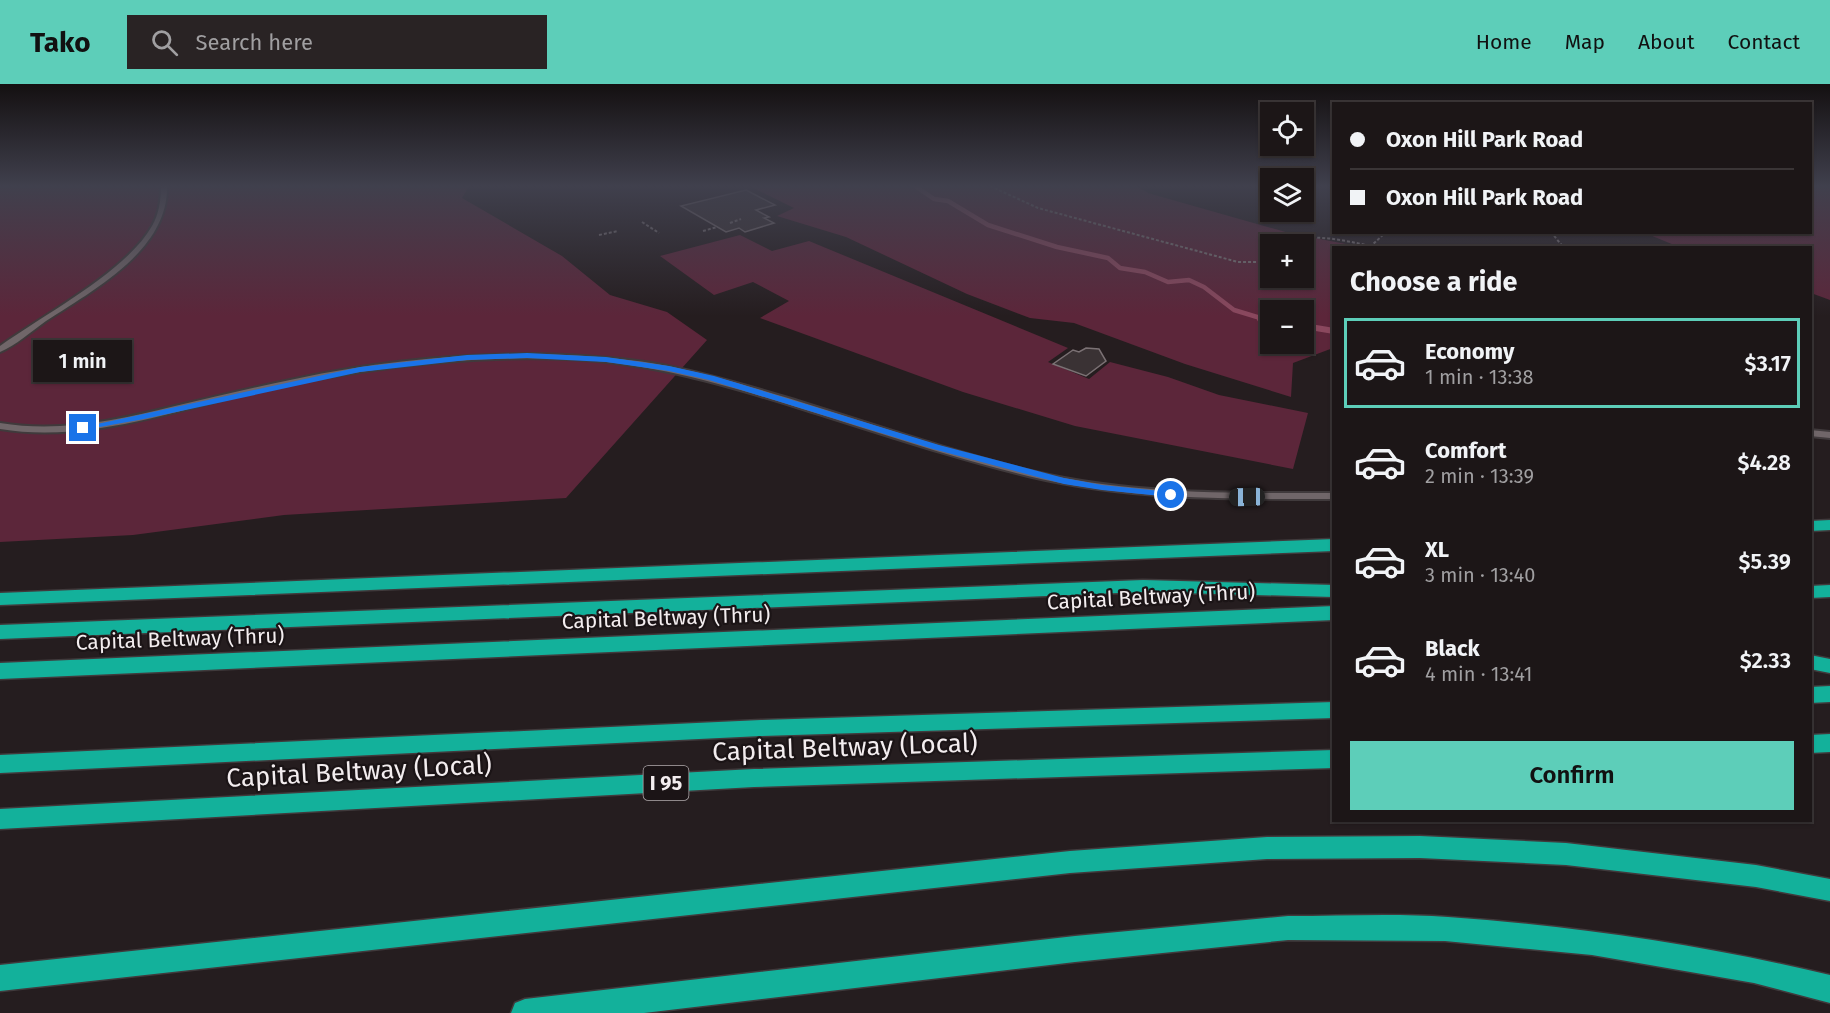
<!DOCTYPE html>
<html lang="en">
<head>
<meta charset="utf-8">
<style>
	:root { --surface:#1c1617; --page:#292324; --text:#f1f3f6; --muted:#a09fa1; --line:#3a3536; --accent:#5dceb9 }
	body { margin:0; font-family:"Fira Sans",sans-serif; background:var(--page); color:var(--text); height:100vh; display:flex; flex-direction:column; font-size:22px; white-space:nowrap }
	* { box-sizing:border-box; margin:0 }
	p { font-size:20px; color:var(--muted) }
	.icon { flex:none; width:33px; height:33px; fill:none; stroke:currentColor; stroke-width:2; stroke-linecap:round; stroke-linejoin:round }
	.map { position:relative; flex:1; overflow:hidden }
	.side { position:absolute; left:1332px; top:162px; width:480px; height:576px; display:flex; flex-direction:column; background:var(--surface); border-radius:0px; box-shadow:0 2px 4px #0004,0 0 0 2px var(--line) }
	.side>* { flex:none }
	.hud { position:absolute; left:1332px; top:18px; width:480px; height:132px; border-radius:0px; box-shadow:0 2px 4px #0004,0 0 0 2px var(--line); display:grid; align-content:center; height:132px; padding:0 18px; background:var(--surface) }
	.tools { position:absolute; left:1260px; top:18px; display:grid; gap:12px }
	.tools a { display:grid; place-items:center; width:54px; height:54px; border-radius:0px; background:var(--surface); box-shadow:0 2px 4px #0004,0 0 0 2px var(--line); font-size:30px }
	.end { position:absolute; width:27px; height:27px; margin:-14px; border:8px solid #1a73e8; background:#fff; box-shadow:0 0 0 3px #fff }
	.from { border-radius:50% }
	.bubble { position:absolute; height:42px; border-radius:0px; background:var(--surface); box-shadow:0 2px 4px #0004,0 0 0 2px var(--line); font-size:20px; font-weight:600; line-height:42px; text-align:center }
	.car { position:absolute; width:18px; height:36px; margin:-18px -9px; border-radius:8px; box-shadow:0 0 4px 2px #0007; background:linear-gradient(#222 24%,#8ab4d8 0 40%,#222 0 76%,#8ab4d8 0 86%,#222 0) }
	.hud b { display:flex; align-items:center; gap:21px; height:57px; font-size:22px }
	.hud b+b { border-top:2px solid var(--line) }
	.hud i { width:15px; height:15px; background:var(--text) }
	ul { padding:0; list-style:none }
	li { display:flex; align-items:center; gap:18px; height:90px; margin:0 12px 9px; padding:0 6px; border:3px solid transparent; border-radius:0px }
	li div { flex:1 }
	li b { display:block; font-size:22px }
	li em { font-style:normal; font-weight:600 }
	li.on { border-color:var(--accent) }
	li>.icon { width:54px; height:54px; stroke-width:1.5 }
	h2 { padding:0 18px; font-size:27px; line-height:72px }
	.cta { display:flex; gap:12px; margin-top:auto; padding:12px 18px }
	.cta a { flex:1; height:69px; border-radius:0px; background:var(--accent); color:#111; font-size:24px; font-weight:600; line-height:69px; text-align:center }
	header { display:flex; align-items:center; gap:36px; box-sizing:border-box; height:84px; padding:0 30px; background:var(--accent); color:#111 }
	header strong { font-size:28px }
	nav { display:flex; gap:33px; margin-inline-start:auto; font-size:21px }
	.search { width:420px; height:54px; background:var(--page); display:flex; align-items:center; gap:15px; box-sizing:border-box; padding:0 21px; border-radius:0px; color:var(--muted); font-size:22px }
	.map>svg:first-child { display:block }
	.green { fill:#5c263a; fill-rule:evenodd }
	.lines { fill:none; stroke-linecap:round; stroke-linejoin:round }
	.stream-far1 { stroke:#8a485e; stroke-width:4.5 }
	.stream { stroke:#8a485e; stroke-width:6 }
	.building { fill:#3a3234; stroke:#7b7174; stroke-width:1.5 }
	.service-casing { stroke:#403a3c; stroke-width:4 }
	.motorway-casing { stroke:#403a3c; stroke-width:3 }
	.path { stroke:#7d7678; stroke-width:2; stroke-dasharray:3 2; stroke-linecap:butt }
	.service { fill:#706669; fill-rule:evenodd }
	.motorway { fill:#13b19b; fill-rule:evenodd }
	.route { fill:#1a73e8 }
	.labels { text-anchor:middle; stroke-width:4.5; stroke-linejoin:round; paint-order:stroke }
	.shield { fill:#1b1416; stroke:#b2acae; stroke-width:1.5 }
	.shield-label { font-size:20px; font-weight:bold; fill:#f3edef }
	.street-label { font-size:21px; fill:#f3edef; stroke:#1b1416 }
	.near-street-label { font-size:26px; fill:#f3edef; stroke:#1b1416 }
</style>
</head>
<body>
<header>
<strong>Tako</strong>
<div class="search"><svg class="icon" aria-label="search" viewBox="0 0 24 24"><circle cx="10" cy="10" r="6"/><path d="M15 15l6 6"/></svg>Search here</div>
<nav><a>Home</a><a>Map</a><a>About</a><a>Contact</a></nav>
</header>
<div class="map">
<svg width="1830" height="929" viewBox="0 0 1830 929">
	<rect width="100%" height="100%" fill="#251d1f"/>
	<path class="green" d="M0,102H469L462,114L562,172L610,211L667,228L707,256L566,414L284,431L133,451L0,458Z
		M749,102H1137L1148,109L1289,149L1346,160L1347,163L1334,164L1333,264L1293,279L1291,313L1185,280L1074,239L1030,234L967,210L846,153L777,132L794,124ZM1270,160H1304V194H1270ZM1270,226H1304V260H1270Z
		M1811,102H1830V216L1811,209L1810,164L1679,163L1645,149L1810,148Z
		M740,151L772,167L809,157L1068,264L1048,278L1089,295L1110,278L1168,293L1219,311L1308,329L1293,385L1075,342L963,308L760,234L789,217L753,198L714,211L660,172Z"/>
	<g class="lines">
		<path class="stream-far1" d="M915,102L934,115L948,117L988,141L1057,163L1108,174L1120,184L1145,188L1168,198L1189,196L1204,203L1234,226L1267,236"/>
		<path class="stream" d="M1260,235L1270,237
			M1304,242L1334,247"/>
	</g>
	<path class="building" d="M746,106L775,121L756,126L769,133L764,134L774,139L745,148L739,144L726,148L681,122Z
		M1086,264L1099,265L1106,277L1086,292L1053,280L1073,266L1079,268Z"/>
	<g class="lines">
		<g class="service-casing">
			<path id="service" d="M161,102H167C169,166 92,207 46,237C32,247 15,262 0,268V262C43,231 126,188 152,142C159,130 161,116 161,102Z
				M535,270C575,271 616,273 657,280C701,288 745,301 788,314C869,339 949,367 1031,387C1131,411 1232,409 1334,409V415C1230,415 1129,416 1028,392C953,374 880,349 806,326C727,301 650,278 566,275C466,271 366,284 268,305C182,324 89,360 0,345V339C60,349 117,336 175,322C215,313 255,303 295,295C374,278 454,270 535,270Z
				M1810,346L1830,348V354L1810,352Z"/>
		</g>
		<g class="motorway-casing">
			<path id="motorway" d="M1830,436V446L1810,447V437Z
				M1334,455V467L0,521V509Z
				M1143,496L1334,501V513L1143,508L0,555V541Z
				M1830,501V513L1810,514V502Z
				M1334,522V536L0,595V579Z
				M1810,571L1830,575V589L1810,585Z
				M1830,602V618L1810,619V603Z
				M1334,618V634L761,652L0,689V671L761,636Z
				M1830,650V668L1810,669V651Z
				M1334,666V684L754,703L0,745V725L754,685Z
				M1420,752L1566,759L1756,781L1830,795V817L1756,803L1566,781L1420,774L1267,775L1070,789L0,907V881L1070,767L1267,753Z
				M1288,832C1341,832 1395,829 1448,833C1577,842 1704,861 1830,891V919L1754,899L1592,871L1445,857L1288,856L1075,878L644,929H511L515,919L525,915L1075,852Z"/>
		</g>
		<path class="path" d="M990,102L1038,124L1238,178H1259L1270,169
			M642,138L659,149
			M730,139L741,135
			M703,147L717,143
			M1551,148L1564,164
			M599,151L618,147
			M1283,160C1312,148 1341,156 1371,162
			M1370,163L1386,148"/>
		<use href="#service" class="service"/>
		<use href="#motorway" class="motorway"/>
	</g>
	<linearGradient id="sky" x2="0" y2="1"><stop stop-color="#141011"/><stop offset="0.44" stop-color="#40404d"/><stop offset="1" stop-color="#40404d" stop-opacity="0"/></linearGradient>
	<rect width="1830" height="232" fill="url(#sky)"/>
	<path class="route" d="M527,269L606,273L669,282L714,292L939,361L1064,394L1102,401L1171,408L1176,411L1171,413L1102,406L1064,400L933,365L709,296L669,287L606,278L527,274L467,276L360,288L144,335L83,346L79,344L360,283L467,271Z"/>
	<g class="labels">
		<rect class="shield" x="643.5" y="682" width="45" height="34" rx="4.5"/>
		<g class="shield-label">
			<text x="666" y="706">I 95</text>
		</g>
		<g class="street-label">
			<text transform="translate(1151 513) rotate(-3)" y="7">Capital Beltway (Thru)</text>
			<text transform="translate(666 534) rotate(-2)" y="7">Capital Beltway (Thru)</text>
			<text transform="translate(180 555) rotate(-2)" y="7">Capital Beltway (Thru)</text>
		</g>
		<g class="near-street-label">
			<text transform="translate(845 663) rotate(-2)" y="9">Capital Beltway (Local)</text>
			<text transform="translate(359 687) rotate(-3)" y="9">Capital Beltway (Local)</text>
		</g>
	</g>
</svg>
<div class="tools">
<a><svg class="icon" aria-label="locate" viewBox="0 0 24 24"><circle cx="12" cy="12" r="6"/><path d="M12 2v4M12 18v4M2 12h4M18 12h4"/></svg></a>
<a><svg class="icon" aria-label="layers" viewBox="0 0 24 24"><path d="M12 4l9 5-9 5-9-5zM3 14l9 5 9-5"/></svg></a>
<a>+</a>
<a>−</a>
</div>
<i class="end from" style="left:1171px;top:411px"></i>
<i class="end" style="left:83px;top:344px"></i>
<div class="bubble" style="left:33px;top:256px;width:99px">1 min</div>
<i class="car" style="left:1247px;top:413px;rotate:269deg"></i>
<div class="hud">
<b><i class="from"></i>Oxon Hill Park Road</b>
<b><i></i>Oxon Hill Park Road</b>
</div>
<section class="side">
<h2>Choose a ride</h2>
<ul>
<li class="on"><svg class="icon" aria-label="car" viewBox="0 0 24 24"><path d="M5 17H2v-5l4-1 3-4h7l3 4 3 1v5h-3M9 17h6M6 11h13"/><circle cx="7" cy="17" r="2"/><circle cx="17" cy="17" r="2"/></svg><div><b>Economy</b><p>1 min · 13:38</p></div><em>$3.17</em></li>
<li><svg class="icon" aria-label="car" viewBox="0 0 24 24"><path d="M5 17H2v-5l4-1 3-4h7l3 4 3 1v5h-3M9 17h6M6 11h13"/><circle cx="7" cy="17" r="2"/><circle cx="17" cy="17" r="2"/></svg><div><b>Comfort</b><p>2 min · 13:39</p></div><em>$4.28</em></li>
<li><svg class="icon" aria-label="car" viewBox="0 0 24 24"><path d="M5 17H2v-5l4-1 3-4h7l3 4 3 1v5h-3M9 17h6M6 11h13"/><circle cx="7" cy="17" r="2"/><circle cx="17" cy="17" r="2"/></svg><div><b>XL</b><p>3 min · 13:40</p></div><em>$5.39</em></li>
<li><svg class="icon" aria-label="car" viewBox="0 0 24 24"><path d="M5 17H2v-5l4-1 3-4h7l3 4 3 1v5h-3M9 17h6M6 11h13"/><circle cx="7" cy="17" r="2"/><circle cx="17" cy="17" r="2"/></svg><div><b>Black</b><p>4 min · 13:41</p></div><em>$2.33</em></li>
</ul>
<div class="cta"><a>Confirm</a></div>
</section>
</div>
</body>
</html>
